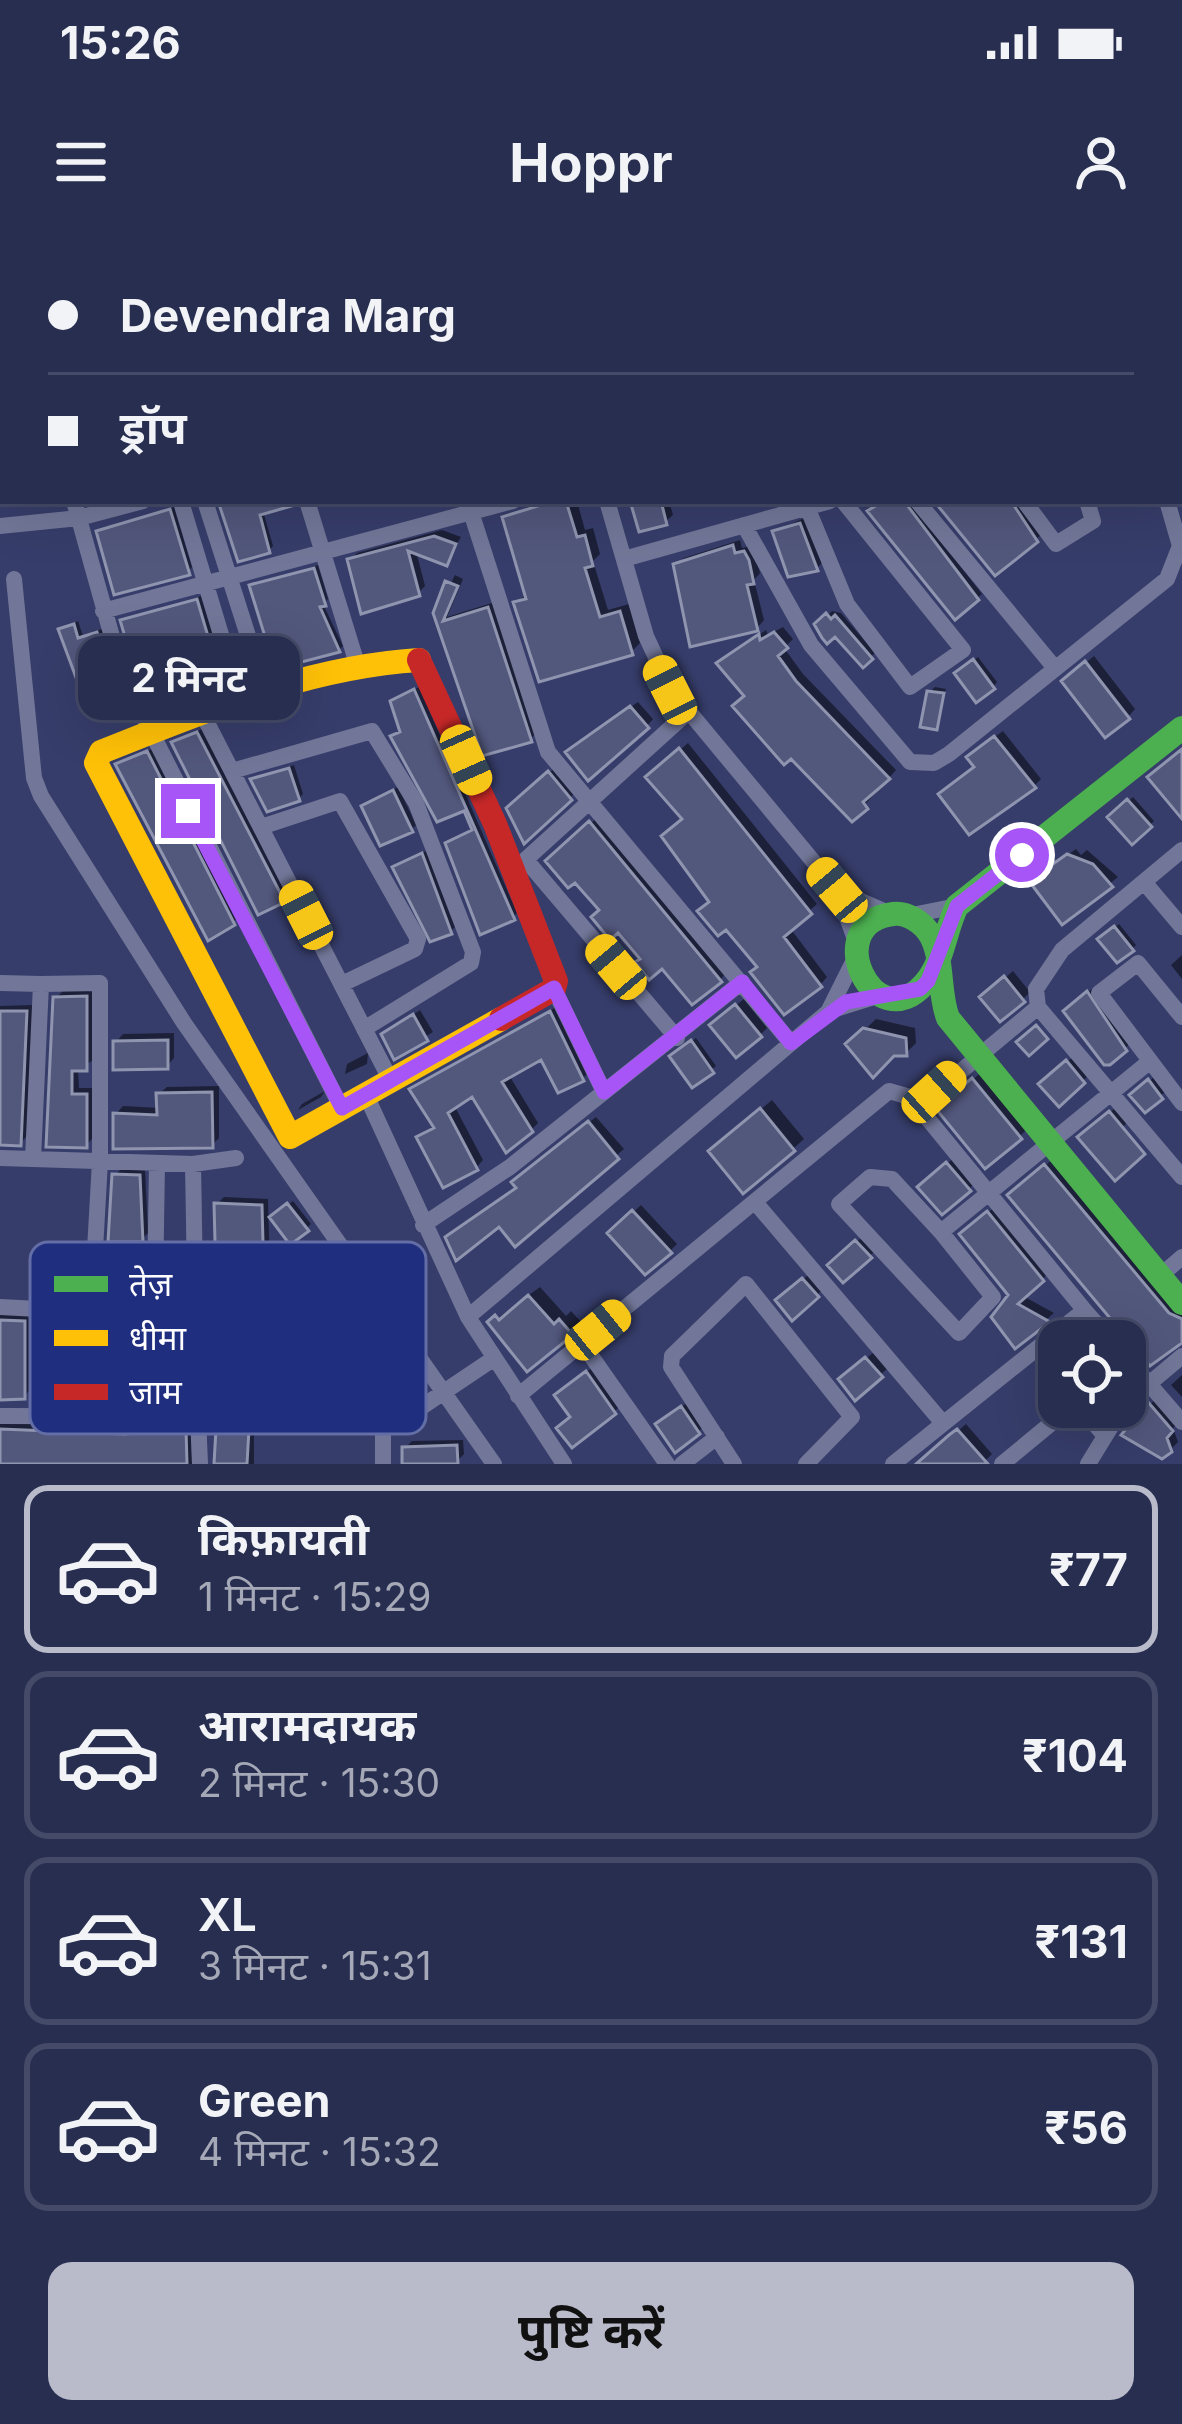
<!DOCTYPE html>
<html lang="hi">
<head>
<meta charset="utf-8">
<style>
	:root { --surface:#282e50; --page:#303657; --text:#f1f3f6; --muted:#a5a8b7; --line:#444a67; --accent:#b9bbcb }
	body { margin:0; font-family:Inter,"Noto Sans Devanagari",sans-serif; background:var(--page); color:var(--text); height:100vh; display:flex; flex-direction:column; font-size:45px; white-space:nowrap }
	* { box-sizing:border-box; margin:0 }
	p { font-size:39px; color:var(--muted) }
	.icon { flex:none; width:66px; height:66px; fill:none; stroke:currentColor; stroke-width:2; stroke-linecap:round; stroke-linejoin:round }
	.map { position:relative; height:1224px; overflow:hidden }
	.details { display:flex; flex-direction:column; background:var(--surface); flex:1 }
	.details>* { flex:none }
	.hud { position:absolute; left:0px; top:0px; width:1182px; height:264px; box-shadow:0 12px 48px #0002,0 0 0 3px var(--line); display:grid; align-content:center; height:264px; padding:0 48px; background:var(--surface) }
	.buttons { position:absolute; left:1038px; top:1080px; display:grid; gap:24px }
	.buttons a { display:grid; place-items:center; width:108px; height:108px; border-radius:24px; background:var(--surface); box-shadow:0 12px 48px #0002,0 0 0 3px var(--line); font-size:60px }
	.end { position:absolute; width:54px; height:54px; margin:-27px; border:15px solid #a855f7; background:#fff; box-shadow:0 0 0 6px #fff }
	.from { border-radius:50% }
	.bubble { position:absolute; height:84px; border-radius:24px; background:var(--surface); box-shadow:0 12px 48px #0002,0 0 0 3px var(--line); font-size:39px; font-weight:700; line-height:84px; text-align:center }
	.car { position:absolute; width:36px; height:72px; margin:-36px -18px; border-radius:15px; box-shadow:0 0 9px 3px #0007; background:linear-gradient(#f5c518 24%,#345 0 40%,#f5c518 0 76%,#345 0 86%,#f5c518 0) }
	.hud b { display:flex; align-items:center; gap:42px; height:114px; font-size:45px }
	.hud b+b { border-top:3px solid var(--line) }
	.hud i { width:30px; height:30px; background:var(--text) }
	ul { padding:21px 0 0; list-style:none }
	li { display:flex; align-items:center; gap:36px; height:168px; margin:0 24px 18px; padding:0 24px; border:6px solid var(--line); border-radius:24px }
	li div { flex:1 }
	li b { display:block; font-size:45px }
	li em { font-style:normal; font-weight:700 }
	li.current { border-color:var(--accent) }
	li>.icon { width:108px; height:108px; stroke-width:1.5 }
	.primary-button { display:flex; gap:24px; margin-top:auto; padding:24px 48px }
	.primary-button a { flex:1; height:138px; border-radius:24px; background:var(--accent); color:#111; font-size:48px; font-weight:700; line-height:138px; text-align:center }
	.status { display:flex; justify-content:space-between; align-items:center; height:84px; padding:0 60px; background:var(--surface); direction:ltr }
	.status svg { height:33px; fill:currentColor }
	header { display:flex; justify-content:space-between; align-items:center; height:156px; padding:0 48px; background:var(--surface); font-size:54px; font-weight:700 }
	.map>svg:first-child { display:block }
	.shadow { fill:#0007 }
	.building { fill:#52577c; stroke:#8f94af; stroke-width:3 }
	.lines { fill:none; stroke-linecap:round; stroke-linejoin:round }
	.lane { stroke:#727799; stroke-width:9 }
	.street { stroke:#727799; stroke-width:16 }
	.fast { stroke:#4caf50; stroke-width:24 }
	.slow { stroke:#ffc107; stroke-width:24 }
	.jam { stroke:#c62828; stroke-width:24 }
	.rail { stroke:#727898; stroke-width:4.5; stroke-dasharray:21 9; stroke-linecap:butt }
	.route { stroke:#a855f7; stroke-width:15 }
	.key { fill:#202e80; stroke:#636da6; stroke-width:3 }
	.key-label { font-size:33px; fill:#fff }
</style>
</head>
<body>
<div class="status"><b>15:26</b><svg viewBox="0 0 49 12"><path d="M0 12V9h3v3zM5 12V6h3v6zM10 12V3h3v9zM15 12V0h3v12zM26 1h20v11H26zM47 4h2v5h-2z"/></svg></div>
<header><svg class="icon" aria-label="menu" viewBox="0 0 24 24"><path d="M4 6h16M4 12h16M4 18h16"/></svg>Hoppr<svg class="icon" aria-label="person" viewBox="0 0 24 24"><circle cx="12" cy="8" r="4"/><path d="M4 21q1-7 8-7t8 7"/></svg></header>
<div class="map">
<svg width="1182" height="1224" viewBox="0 0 1182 1224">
	<rect width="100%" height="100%" fill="#363d6a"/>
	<path class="shadow" d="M0,0H35L3,3V16Z
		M407,0H460L461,3H408Z
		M221,261H295L263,271L273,306L269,310Z
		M541,261H577L585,290L593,288L600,314L593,321L608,370L629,364L640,403L631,412L517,363L526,354L505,278Z
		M633,261H669L673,275L665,282Z
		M885,261H909L982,354L956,376Z
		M937,261H1019L1041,295L996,332Z
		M174,267L192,327L188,332L99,292Z
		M807,277L824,321L817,328L775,291Z
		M442,290L461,297L446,322L416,311L425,346L418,353L350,320L357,313Z
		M740,300L742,308L752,306L760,333L754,340L764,380L757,388L676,325L684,318Z
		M318,325L328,359L323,364L343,406L339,410L252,346Z
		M455,335L463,339L447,377L495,362L537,492L530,500L436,373Z
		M201,356L226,439L222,444L124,380Z
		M832,371L841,373L875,413L863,424L835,393L818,385Z
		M78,381L83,396L102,389L121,448L117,452L62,390Z
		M783,387L793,399L784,408L803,434L896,530L853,578L747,455L728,416L766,390L768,395Z
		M1094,416L1135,469L1128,477L1072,434Z
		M978,417L997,442L993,447L962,429Z
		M419,447L517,673L513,677L448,603L475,589L465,567L398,493L403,491L393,461Z
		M935,447L946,449L936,486L930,452Z
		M638,462L653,479L647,486L575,506Z
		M202,489L287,655L283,659L174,502Z
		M1003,491L1041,539L1034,546L977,526V510Z
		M688,503L817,664L790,688L827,737L820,745L760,726L712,661L685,578L657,530Z
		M152,509L237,678L233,683L119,525Z
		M294,525L303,554L299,558L254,540Z
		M557,526L577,551L525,599L517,561Z
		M398,547L416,585L412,589L364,566Z
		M1133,557L1154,581L1133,601L1111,577Z
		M598,577L726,733L720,740L644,718L575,638L549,621Z
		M1076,609L1081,615L1087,610L1118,637L1063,681L1040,634Z
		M426,611L455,687L451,691L396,627Z
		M1119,684L1136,705L1132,709L1101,699Z
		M1182,715V739L1171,725Z
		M1013,731L1030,752L1023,759L991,750Z
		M1092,749L1129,804L1125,809L1067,771Z
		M64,750H94V820L78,828L79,848H94V897L86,905L49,904L56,758Z
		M744,759L767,788L760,795L720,778Z
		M33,765L27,896L20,903L0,904V766Z
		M558,766L590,831L583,838L543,816L509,835L538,883L531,890L473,853L454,865L483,920L476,928L420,897L436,885L413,850L420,842Z
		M420,770L433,792L396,815L385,794Z
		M876,779L915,788L916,803L906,813L849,805Z
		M174,793V818L167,826L116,802L123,794Z
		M696,798L716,826L693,844L678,812Z
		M368,813L367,824L345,834L347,824Z
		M1075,815L1091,833L1060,863L1042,844Z
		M984,830L1030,886L1020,896L950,859Z
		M1154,837L1165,852L1145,869L1133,855Z
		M219,846V898L212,905L116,874L123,866L160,868L159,854L167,847Z
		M325,851L321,857L298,870L302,864Z
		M772,860L804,899L793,909L722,901Z
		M1118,866L1130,880L1118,891L1088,890Z
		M596,877L624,909L515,1003L522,935Z
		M955,917L976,942L969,949L928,940Z
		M1053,919L1182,1071V1102L1018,948Z
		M121,929L145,930L148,993L142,999L115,936Z
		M224,957L268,959L270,1030L263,1037L217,964Z
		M293,961L311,984L307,988L277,973Z
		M641,965L677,1004L670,1011L611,993Z
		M996,966L1050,1032L1023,1056L1054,1073L1016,1105L1012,1055L970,987Z
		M861,998L874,1012L843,1039L831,1025Z
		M811,1033L824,1048L817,1055L786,1053Z
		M540,1047L566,1076L571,1071L581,1082L527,1128L491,1083Z
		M0,1075H31V1149L24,1156L0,1155Z
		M874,1112L888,1128L856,1156L850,1132Z
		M593,1127L620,1166L614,1172L573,1177L564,1149Z
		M1182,1135V1157L1171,1145Z
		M1157,1157L1179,1182L1173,1188L1178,1202L1170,1210L1125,1194Z
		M690,1161L705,1185L698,1192L666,1177Z
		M0,1179L106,1188L191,1184L192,1224H0Z
		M225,1184H254V1224H217L219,1191Z
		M966,1184L992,1214L982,1224H919Z
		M463,1200L464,1214L454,1224H405V1208L412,1201Z"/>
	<path class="building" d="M218,261H295V265L260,275L270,313L238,322Z
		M554,261H566L577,297L585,295L593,326L585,328L600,377L620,371L633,415L539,442L513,362L526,359L502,277Z
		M630,261H661L667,285L639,292Z
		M884,261H904L979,360L955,380L867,271Z
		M934,261H1011L1038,302L995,336Z
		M170,269L190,335L114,355L96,291Z
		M800,283L818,331L788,337L772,291Z
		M434,296L456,304L447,326L408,311L420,356L361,374L347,319Z
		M733,305L735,313L744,311L749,320L754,344L747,345L758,391L690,407L673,324Z
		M314,328L326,366L320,367L340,412L275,429L249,345Z
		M445,341L458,346L443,381L488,367L532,502L482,516L433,373Z
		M197,359L223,447L156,472L135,431L120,380Z
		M826,373L831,379L835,375L873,419L863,428L835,397L827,404L822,398L814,384Z
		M74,384L78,398L97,392L118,455L84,459L58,389Z
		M774,392L788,408L778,416L796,441L890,539L863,562L868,569L852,582L791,519L784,525L732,466L744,456L716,423L759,394L760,400Z
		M973,419L995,449L976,463L954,433Z
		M1085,421L1130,479L1105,498L1061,441Z
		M414,449L515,680L480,695L445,603L472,590L464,571L437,582L390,496L400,492L390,461Z
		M927,451L944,453L937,490L920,487Z
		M630,466L649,488L588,541L565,512Z
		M197,492L285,662L258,675L171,502Z
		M994,496L1036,548L969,595L938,554L974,527L966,517Z
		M679,508L812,674L784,697L822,747L784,775L750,732L757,727L726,690L718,696L697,671L709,662L661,596L682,579L645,537Z
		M1182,509V579L1147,537Z
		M147,511L235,685L208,701L115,524Z
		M289,528L300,561L267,572L250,539Z
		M548,531L572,560L524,604L506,568Z
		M393,550L413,592L380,606L361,566Z
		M1127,559L1152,587L1132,605L1107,577Z
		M589,581L722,742L692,765L662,729L649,740L635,722L640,719L618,693L610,700L591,677L599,670L575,643L568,648L545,621Z
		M422,613L452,694L430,702L392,627Z
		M1067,614L1093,624L1113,647L1062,685L1029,641Z
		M1114,686L1134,711L1117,723L1097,699Z
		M1004,736L1025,762L1000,782L979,757Z
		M1087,751L1127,811L1110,825H1104L1063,771Z
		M87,756V831H72V854H87V908L46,907L53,757Z
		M735,764L762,797L736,818L709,785Z
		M0,771H27L21,906L0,905Z
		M550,771L584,841L558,853L541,820L502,842L533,892L506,913L472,857L448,873L478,930L443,948L416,897L434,888L409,849Z
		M413,774L428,801L394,820L381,794Z
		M1036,785L1048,799L1029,816L1016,802Z
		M863,788L906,798L907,816H894L873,838L845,804Z
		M168,800V829L113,830V801Z
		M691,800L714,833L692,848L669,816Z
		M1066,820L1085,843L1059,867L1038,844Z
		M972,838L1022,899L985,929L936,869Z
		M1148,839L1163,859L1145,873L1129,855Z
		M212,852L213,908L113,909V873L157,875L156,853Z
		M760,868L795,911L743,954L708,911Z
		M1109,871L1145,914L1115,941L1077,897Z
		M588,881L619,919L515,1007L499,987L456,1021L445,997L516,948L511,942Z
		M946,922L971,951L942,975L917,947Z
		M1044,924L1169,1073L1182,1079V1103L1150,1126L1007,955Z
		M112,934L140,935L143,1002H108Z
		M214,963L262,965L264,1040H216Z
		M287,963L309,991L290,1005L269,977Z
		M632,970L672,1013L645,1035L607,993Z
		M987,971L1044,1041L1018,1064L1050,1082L1015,1109L991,1077L1008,1055L959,994Z
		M855,1000L872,1018L843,1043L827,1025Z
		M802,1038L819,1057L792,1081L775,1060Z
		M528,1055L554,1084L559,1079L573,1095L527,1132L487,1082L495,1075L499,1080Z
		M0,1080L25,1081V1159L0,1160Z
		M865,1117L883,1137L855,1161L838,1139Z
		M586,1131L616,1174L572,1208L556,1188L570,1177L554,1155Z
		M1148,1162L1173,1191L1167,1198L1172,1212L1162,1219L1121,1195Z
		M681,1166L700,1194L675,1213L655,1184Z
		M0,1189L124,1194L186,1189L187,1224H0Z
		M216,1189H249L247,1224H214Z
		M957,1189L988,1224H916L949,1195Z
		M457,1205L458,1224H402V1207Z"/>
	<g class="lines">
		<path class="lane" d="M199,3L204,0
			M0,133L3,132
			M196,1102L198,1176"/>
		<path class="street" d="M40,0L42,3
			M121,3L126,0
			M1092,3L1103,0
			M0,39L3,44
			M1179,70L1182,69
			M0,84L3,82
			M1179,162L1182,161
			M74,261L123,436L342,869
			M205,261L266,452
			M307,261L358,427
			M607,261L646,396L671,450L837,650L856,702
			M917,261L1054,427
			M1024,261L1056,304L1093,281L1087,261
			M182,265L241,461
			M807,267L847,364L910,447L963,410L843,261
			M471,272L548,512L791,803
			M744,285L811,405L910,522L934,523L949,514L1167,339L1180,306L1167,261
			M0,286L79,278L143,261
			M624,319L830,261
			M14,339L34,538L41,556L184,783L494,1224
			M103,371L513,261
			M202,473L391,841
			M232,531L372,491L416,563L473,712L471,723L364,789
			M261,587L340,561L418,699L415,709L342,744
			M1182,610L1062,710L1036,749L1038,767L1182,937
			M526,620L677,798
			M513,631L687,473
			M1144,642L1182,687
			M838,651L891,674
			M907,676L957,666
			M0,743L41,744
			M554,749L604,852
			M829,770L854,720
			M1182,777L1138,723L1099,753L1182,863
			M366,855L468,1077L564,1224
			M918,867L1038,767
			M0,918L193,924L236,918
			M33,919L41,744L100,743V921L92,1063L38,1069
			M193,924L196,1102L336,1103L333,1177
			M755,962L942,1182
			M423,985L510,927L742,742
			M941,992L892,939L870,937L839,964L959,1093L993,1057L941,992L1149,822
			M1160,1036L1182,1017
			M90,1066L93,1177
			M0,1067L38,1069V1177
			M468,1077L829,771L880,755
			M582,1103L667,1224
			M1125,1116L1182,1182
			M518,1156L889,851L910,857L1086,1072
			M1125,1164L1182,1116
			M1080,1167L1105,1196
			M0,1176L383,1177L423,1166L493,1119
			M198,1176L200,1224
			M153,1177L157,923
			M383,1177V1224
			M682,1224L717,1197
			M734,1224L671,1127L672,1116L746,1044L852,1177L806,1224
			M893,1224L1076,1077L1086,1072L1112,1101
			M1002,1224L1071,1167
			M1088,1224L1123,1167"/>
		<path class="fast" d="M0,255H3
			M1182,488L957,666C945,690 943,723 925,743C875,802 818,683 893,674C907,672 924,683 931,696C944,721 938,752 948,778L1182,1063"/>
		<path class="slow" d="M792,3L804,0
			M978,3L988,0
			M419,420C306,427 205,471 101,512L96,523L290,897L501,779"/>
		<path class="jam" d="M0,203H3
			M419,420L495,584L556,741L554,749L501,779"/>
		<path class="rail" d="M835,3L845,0
			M873,3L883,0
			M0,231H3"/>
	</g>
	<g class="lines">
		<path class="route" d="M188,571L342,868L554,748L604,852L742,742L791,803L846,762L920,749L928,741L957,666L1022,615"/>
	</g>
	<rect x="30" y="1002" width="396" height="192" rx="18" class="key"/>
	<rect x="54" y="1036" width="54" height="16" fill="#4caf50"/>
	<rect x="54" y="1090" width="54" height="16" fill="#ffc107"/>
	<rect x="54" y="1144" width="54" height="16" fill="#c62828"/>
	<g class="key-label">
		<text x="129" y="1056">तेज़</text>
		<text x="129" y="1110">धीमा</text>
		<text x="129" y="1164">जाम</text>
	</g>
</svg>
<div class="buttons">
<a><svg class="icon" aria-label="locate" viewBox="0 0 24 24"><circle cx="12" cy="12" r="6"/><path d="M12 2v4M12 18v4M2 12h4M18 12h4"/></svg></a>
</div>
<i class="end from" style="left:1022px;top:615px"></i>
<i class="end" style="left:188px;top:571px"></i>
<div class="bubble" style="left:78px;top:396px;width:222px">2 मिनट</div>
<i class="car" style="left:670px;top:450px;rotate:333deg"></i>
<i class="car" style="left:466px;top:520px;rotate:156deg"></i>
<i class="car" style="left:837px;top:650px;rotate:320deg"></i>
<i class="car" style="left:306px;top:675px;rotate:333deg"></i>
<i class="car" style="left:616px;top:727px;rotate:320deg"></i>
<i class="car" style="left:934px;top:852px;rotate:48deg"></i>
<i class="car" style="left:598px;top:1090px;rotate:51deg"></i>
<div class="hud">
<b><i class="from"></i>Devendra Marg</b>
<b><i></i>ड्रॉप</b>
</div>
</div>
<section class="details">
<ul>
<li class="current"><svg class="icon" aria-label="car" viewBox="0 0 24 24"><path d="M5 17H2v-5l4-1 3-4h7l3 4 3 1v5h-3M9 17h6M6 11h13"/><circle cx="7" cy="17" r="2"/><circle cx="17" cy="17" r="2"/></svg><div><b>किफ़ायती</b><p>1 मिनट · 15:29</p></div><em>₹77</em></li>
<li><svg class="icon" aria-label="car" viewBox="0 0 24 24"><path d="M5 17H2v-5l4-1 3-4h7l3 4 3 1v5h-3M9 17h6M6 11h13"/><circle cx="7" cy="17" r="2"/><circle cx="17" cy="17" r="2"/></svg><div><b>आरामदायक</b><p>2 मिनट · 15:30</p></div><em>₹104</em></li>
<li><svg class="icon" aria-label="car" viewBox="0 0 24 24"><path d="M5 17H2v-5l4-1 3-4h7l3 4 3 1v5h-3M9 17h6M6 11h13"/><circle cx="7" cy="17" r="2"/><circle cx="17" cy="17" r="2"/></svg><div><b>XL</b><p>3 मिनट · 15:31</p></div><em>₹131</em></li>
<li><svg class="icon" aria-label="car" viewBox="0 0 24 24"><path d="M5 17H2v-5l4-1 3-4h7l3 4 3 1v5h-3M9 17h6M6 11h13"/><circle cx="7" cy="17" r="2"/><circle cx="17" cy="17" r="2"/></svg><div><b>Green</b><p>4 मिनट · 15:32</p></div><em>₹56</em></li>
</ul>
<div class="primary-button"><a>पुष्टि करें</a></div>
</section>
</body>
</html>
